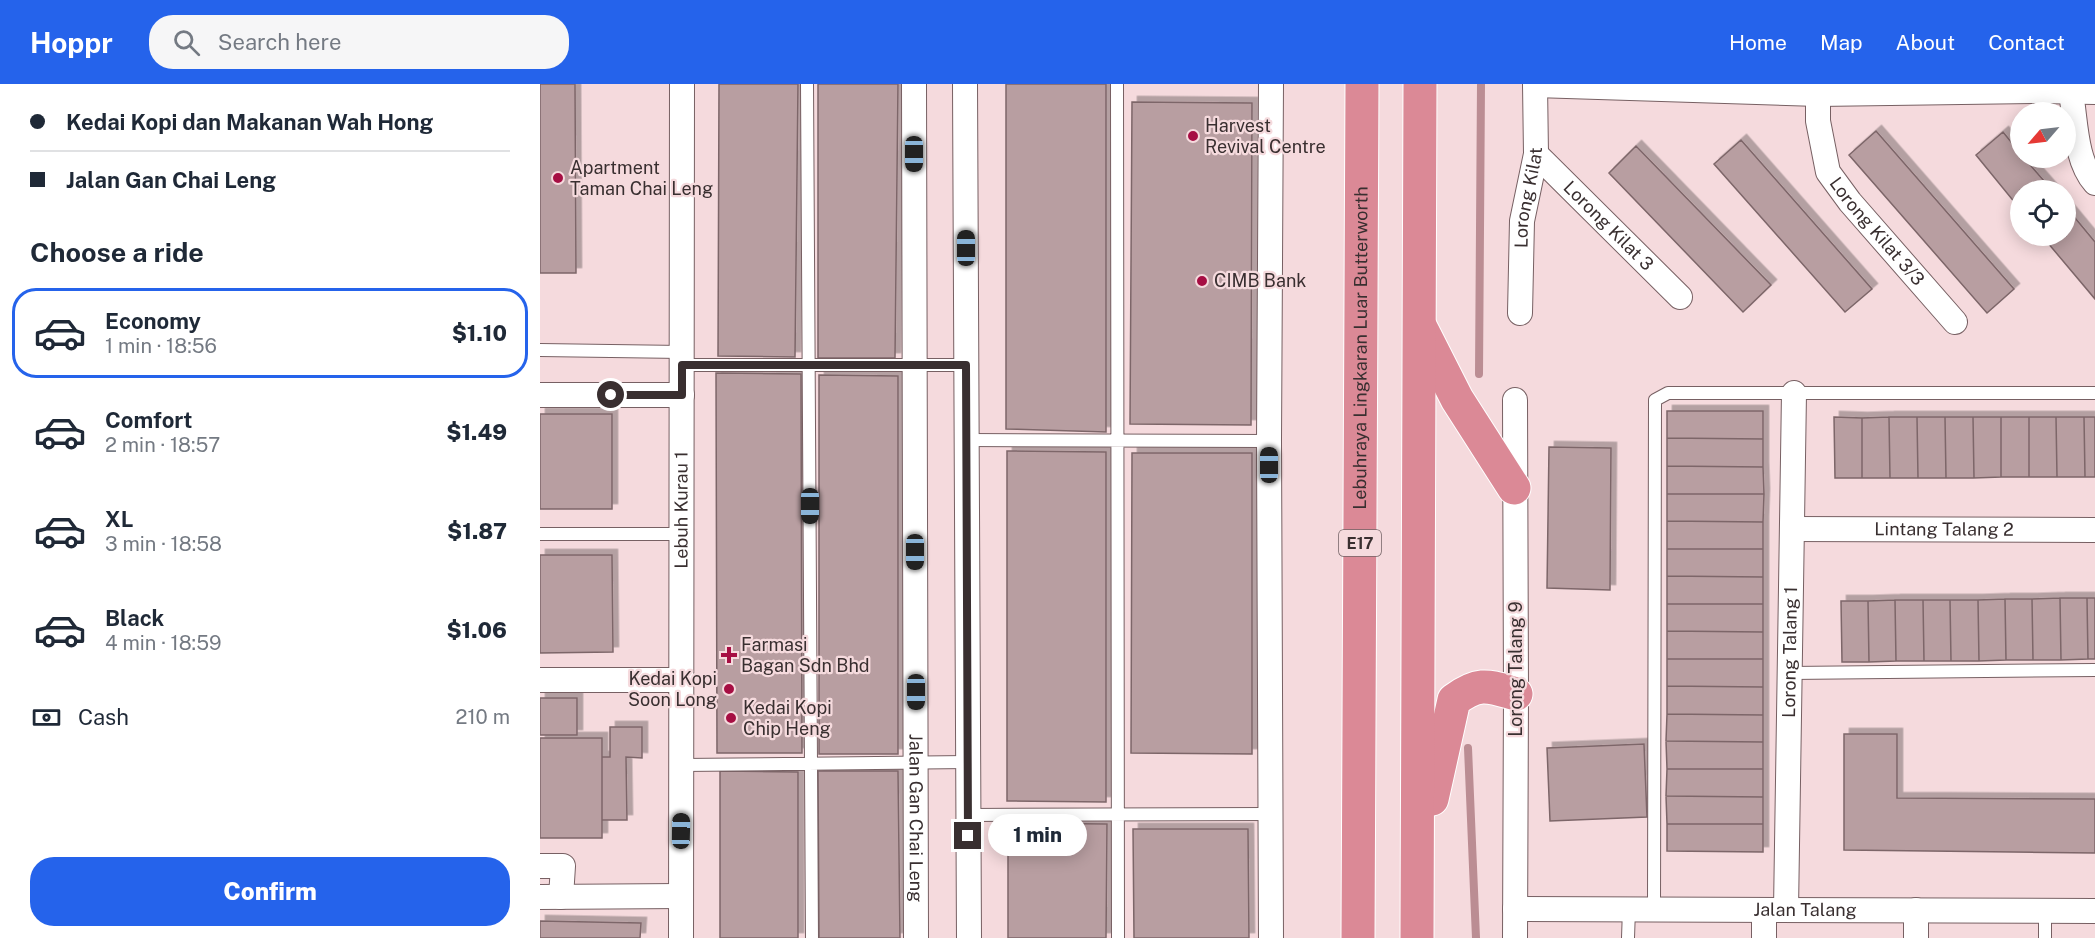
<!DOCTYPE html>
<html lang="en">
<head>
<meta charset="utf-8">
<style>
	:root { --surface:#fff; --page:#f6f6f7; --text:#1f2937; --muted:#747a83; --line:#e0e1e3; --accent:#2563eb }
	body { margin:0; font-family:"Public Sans",sans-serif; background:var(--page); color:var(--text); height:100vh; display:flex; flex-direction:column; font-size:22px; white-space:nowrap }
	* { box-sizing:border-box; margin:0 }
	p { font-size:20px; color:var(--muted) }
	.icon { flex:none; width:33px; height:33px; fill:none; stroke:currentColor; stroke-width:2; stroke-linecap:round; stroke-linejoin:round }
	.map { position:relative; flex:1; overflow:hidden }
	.details { display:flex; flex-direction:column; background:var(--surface); width:540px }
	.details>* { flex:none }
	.guide { display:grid; align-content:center; height:132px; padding:0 30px; background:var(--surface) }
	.needle { width:39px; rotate:242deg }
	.fabs { position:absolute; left:1470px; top:18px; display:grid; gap:12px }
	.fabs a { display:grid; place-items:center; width:66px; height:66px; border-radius:50%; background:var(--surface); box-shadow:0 3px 15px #0003; font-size:30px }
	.end { position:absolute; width:27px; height:27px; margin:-14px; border:8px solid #392f30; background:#fff; box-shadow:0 0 0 3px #fff }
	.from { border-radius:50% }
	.bubble { position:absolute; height:42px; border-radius:21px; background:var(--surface); box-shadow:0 3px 15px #0003; font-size:20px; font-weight:800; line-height:42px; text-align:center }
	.car { position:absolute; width:18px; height:36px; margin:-18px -9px; border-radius:8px; box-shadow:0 0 4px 2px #0007; background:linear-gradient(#222 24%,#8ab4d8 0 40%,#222 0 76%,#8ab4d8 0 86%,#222 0) }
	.guide b { display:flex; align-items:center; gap:21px; height:57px; font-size:22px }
	.guide b+b { border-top:2px solid var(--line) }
	.guide i { width:15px; height:15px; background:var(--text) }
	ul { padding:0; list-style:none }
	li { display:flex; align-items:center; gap:18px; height:90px; margin:0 12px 9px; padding:0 18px; border:3px solid transparent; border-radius:24px }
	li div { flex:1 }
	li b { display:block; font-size:22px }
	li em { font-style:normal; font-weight:800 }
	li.on { border-color:var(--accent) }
	li>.icon { width:54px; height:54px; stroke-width:1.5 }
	h2 { padding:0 30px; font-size:27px; line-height:72px }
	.pay { display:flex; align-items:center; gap:15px; height:66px; padding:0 30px; font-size:22px }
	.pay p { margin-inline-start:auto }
	.primary-button { display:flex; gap:12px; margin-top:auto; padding:12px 30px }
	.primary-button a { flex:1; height:69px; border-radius:24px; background:var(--accent); color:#fff; font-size:24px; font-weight:800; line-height:69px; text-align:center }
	header { display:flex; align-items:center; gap:36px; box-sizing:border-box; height:84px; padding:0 30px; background:var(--accent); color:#fff }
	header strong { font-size:28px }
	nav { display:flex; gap:33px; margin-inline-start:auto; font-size:21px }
	.search { width:420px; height:54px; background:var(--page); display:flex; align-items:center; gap:15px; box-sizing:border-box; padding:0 21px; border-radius:24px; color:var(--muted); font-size:22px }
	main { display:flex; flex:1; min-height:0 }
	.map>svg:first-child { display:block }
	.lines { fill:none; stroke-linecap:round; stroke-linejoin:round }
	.stream { stroke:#bb8d93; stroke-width:8 }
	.building { fill:#b89ea1; stroke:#7d6669; stroke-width:1.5; filter:url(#shadow) }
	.service-casing { stroke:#776063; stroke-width:14 }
	.minor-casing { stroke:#776063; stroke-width:26 }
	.motorway-casing { stroke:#fff; stroke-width:35 }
	.service { stroke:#fff; stroke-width:12 }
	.minor { stroke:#fff; stroke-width:24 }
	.motorway { stroke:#db8996; stroke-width:33 }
	.route { stroke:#392f30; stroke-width:8 }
	.poi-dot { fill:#a60e43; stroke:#f5dadd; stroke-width:2 }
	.labels { text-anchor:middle; stroke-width:4.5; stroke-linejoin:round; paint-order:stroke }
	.shield { fill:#f5dadd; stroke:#716264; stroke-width:1.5 }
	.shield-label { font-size:16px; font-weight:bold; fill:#392f30 }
	.poi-label { font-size:18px; fill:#392f30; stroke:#f5dadd; text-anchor:start }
	.street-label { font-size:18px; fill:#392f30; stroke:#f5dadd }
</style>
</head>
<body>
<header>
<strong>Hoppr</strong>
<div class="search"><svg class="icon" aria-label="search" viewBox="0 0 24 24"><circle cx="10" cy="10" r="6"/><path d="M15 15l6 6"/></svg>Search here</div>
<nav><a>Home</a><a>Map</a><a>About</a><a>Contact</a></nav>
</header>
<main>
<section class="details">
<div class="guide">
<b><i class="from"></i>Kedai Kopi dan Makanan Wah Hong</b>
<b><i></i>Jalan Gan Chai Leng</b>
</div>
<h2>Choose a ride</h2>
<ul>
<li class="on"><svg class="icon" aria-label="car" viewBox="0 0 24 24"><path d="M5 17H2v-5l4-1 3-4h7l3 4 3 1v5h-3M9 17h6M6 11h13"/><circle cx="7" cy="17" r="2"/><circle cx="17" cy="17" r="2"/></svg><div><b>Economy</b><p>1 min · 18:56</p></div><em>$1.10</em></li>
<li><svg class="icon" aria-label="car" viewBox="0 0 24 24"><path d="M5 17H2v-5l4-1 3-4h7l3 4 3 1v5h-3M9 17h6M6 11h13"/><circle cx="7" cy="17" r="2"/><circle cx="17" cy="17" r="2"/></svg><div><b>Comfort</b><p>2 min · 18:57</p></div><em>$1.49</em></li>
<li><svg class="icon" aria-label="car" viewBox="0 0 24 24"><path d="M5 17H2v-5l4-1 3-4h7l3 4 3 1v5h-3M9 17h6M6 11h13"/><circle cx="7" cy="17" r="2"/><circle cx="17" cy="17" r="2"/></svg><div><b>XL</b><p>3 min · 18:58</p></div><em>$1.87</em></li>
<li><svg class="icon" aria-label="car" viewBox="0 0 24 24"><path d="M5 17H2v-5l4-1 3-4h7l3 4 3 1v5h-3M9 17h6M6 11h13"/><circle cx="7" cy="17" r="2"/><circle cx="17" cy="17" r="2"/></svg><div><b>Black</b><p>4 min · 18:59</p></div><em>$1.06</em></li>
</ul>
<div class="pay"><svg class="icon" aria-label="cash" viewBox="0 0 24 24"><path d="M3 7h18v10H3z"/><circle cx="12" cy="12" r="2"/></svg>Cash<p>210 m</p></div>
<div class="primary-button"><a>Confirm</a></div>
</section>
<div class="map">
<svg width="1555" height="854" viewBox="0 0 1555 854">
	<defs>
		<filter id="shadow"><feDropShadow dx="5.5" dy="-5.5" stdDeviation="0" flood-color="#0004"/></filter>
	</defs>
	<rect width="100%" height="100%" fill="#f5dadd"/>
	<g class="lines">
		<path class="stream" d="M939,290L941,0
			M928,664L936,854"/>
	</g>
	<path class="building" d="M0,0H35L36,189H0Z
		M179,0H258L255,273L178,272Z
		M278,0H358L355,274H278Z
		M466,0H566V348L466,345Z
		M592,18L712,19L711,341L590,340Z
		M1336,47L1474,205L1447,229L1309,71Z
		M1463,48L1480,69V74H1484L1512,106H1480V125L1436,71Z
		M1201,56L1332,205L1305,228L1174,80Z
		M1096,62L1231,201L1203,228L1069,89Z
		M1526,123L1555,158V215L1502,152H1526Z
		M176,289L261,290L262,669H177Z
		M279,291L358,292V670H279Z
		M1127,327H1223V355L1127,354Z
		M0,330H72V425H0Z
		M1294,333L1322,334V394H1295Z
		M1349,333H1377L1378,394H1350Z
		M1349,333L1350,394H1322V334Z
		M1377,333H1405L1406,394H1378Z
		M1405,333H1433L1434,394H1406Z
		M1433,333H1461V393L1434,394Z
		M1461,333H1489V393H1461Z
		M1489,333H1516L1517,393H1489Z
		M1516,333H1544L1545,393H1517Z
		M1544,333H1555V393H1545Z
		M1127,354L1223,355V383L1127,382Z
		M1009,363L1071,364L1070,506L1007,504Z
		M467,367L566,368V718L467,717Z
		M592,369H712V670L591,669Z
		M1127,382L1223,383L1224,410H1127Z
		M1127,410H1224L1223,438L1127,437Z
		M1127,437L1223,438V465H1127Z
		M1127,465H1223V493L1127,492Z
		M0,471H72L73,568L0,569Z
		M1127,492L1223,493V520H1127Z
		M1520,514H1547L1548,575L1521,576Z
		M1520,514L1521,576H1493L1492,515Z
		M1547,514H1555V575H1548Z
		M1465,515H1492L1493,576H1466Z
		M1465,515L1466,576L1439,577L1438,516Z
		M1355,516H1383L1384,577H1356Z
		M1355,516L1356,577L1329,578L1328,517Z
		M1383,516H1410L1411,577H1384Z
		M1410,516H1438L1439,577H1411Z
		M1301,517H1328L1329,578H1302Z
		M1127,520H1223V548L1127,547Z
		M1127,547L1223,548V575H1127Z
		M1127,575H1223V603L1127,602Z
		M1127,602L1223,603V631L1127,630Z
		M0,614H37V651H0Z
		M1127,630L1223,631V658L1126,657Z
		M70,643H102V674L86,673L87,736H62V673H70Z
		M1304,650H1357V714L1555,715V769L1304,766Z
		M0,654H62V754H0Z
		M1126,657L1223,658V685H1127Z
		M1104,660L1107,733L1010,737L1007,664Z
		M1127,685H1223V713L1126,712Z
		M180,687L258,688V854H180Z
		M278,687H358L360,854H279Z
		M1126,712L1223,713V740H1127Z
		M468,739L567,740L566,854H468Z
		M1127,740H1223V768L1127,767Z
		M593,745H708L709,854H594Z
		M0,837L101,839L100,854H0Z"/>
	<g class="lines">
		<g class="service-casing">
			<path id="service" d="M267,0L272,854
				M577,0L578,854
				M0,266L142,268
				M142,281H426
				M427,356L729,357
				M0,450H142
				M1250,589L1555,586
				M142,681L428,678
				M428,731L729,730
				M1114,825L1115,316L1128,309H1555
				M1088,854L1089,825
				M1505,854V826"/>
		</g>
		<g class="minor-casing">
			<g id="minor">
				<path id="s1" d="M374,0L376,854"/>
				<path d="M425,0L429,854"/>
				<path d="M731,0L729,357L731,854"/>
				<path d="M995,1L1278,10L1497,7L1555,8"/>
				<path d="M1531,9C1536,38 1535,76 1555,99"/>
				<path id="s2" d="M1278,10V37L1288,88L1310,118L1415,238"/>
				<path id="s3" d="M996,70L1140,213"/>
				<path id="s4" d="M980,229L982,137L996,70L995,0"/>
				<path d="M0,311H142"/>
				<path id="s5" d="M1252,445L1555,446"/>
				<path d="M0,596H142"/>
				<path d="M0,782H23L21,813"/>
				<path d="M0,813L141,812"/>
				<path id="s6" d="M975,825L1555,827"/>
				<path d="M1224,826V854"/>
				<path id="s7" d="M1246,826L1254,309"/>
				<path id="s8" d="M141,854L142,0"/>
				<path d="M975,854L976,610L975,316"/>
				<path d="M1376,854V826"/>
			</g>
		</g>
		<g class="motorway-casing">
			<g id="motorway">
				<path d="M881,244L917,315L974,404"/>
				<path d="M892,715L914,616C940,597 948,602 976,610"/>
				<path id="s9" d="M818,854L822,0"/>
				<path d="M877,854L880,0"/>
			</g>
		</g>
		<use href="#service" class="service"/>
		<use href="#minor" class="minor"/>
		<use href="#motorway" class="motorway"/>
	</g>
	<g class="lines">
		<path class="route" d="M71,311H142V281H426L428,752"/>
	</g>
	<g class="poi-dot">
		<circle cx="653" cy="52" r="6"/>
		<circle cx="18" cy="94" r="6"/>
		<circle cx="662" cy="197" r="6"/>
		<path d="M186 562h6v6h6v6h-6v6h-6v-6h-6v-6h6z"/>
		<circle cx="189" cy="605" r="6"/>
		<circle cx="191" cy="634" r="6"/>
	</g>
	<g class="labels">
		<rect class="shield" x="799" y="446" width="42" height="26" rx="4.5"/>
		<g class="shield-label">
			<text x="820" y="465">E17</text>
		</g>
		<g class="poi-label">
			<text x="665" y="48">Harvest<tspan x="665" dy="21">Revival Centre</tspan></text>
			<text x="30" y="90">Apartment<tspan x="30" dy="21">Taman Chai Leng</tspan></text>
			<text x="674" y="203">CIMB Bank</text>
			<text x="201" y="567">Farmasi<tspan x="201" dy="21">Bagan Sdn Bhd</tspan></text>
			<text x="177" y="601" text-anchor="end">Kedai Kopi<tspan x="177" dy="21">Soon Long</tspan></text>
			<text x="203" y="630">Kedai Kopi<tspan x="203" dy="21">Chip Heng</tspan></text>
		</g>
		<g class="street-label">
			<text dy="6" stroke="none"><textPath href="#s4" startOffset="116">Lorong Kilat</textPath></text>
			<text dy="6" stroke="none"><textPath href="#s3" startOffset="102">Lorong Kilat 3</textPath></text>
			<text dy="6" stroke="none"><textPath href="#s2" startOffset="156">Lorong Kilat 3/3</textPath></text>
			<text dy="6" stroke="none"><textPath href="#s9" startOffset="590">Lebuhraya Lingkaran Luar Butterworth</textPath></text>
			<text dy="6" stroke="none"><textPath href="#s8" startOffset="428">Lebuh Kurau 1</textPath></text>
			<text dy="6" stroke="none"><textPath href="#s5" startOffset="152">Lintang Talang 2</textPath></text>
			<text dy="6" stroke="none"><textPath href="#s7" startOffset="258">Lorong Talang 1</textPath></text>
			<text transform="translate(976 585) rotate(-90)" y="6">Lorong Talang 9</text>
			<text dy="6" stroke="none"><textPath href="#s1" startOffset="734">Jalan Gan Chai Leng</textPath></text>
			<text dy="6" stroke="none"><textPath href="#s6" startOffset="290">Jalan Talang</textPath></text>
		</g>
	</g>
</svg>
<div class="fabs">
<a><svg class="needle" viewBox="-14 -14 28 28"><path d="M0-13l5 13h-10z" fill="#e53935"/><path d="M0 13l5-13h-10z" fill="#747a83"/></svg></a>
<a><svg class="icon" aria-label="locate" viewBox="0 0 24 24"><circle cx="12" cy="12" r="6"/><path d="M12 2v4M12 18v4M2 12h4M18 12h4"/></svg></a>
</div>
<i class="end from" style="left:71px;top:311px"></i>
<i class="end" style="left:428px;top:752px"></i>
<div class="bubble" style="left:448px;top:730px;width:99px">1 min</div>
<i class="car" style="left:374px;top:70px;rotate:180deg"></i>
<i class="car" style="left:426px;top:164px;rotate:0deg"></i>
<i class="car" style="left:729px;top:381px;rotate:0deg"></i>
<i class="car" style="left:270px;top:422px;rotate:180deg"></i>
<i class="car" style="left:375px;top:468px;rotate:180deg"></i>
<i class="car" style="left:376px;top:608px;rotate:180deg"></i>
<i class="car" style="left:141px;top:747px;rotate:1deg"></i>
</div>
</main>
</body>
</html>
